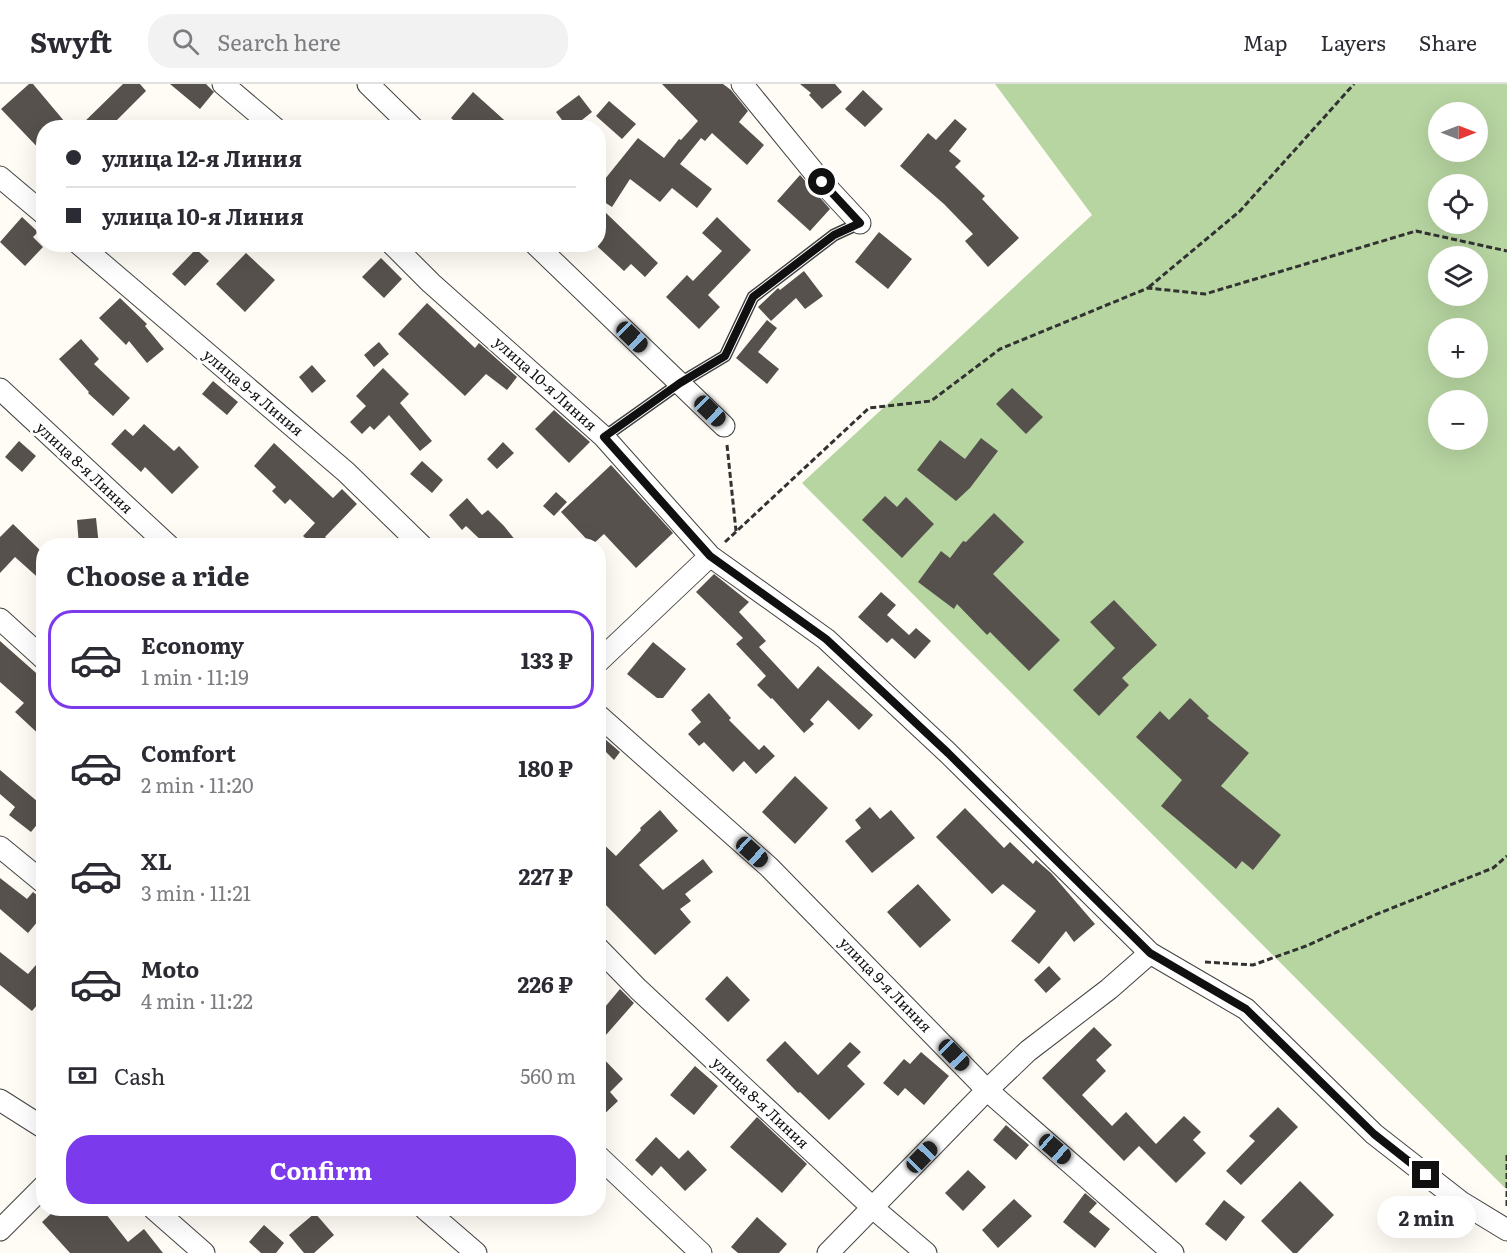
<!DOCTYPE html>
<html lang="en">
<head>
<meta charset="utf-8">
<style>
	:root { --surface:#fff; --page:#f2f2f3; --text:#2b2b33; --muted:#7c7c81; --line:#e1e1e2; --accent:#7c3aed }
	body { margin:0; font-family:Literata,serif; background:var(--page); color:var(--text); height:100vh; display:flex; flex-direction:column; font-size:22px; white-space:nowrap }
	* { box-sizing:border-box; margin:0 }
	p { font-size:20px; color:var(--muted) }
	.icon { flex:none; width:33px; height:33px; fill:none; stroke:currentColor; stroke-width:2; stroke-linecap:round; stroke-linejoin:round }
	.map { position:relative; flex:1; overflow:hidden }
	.sheet { position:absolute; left:36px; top:454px; width:570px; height:678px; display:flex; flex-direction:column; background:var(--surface); border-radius:24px; box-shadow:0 6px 24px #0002 }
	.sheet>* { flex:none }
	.guide { position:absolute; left:36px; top:36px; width:570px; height:132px; border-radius:24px; box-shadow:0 6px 24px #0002; display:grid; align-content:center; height:132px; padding:0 30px; background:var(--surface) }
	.needle { width:39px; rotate:90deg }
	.controls { position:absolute; left:1428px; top:18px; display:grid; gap:12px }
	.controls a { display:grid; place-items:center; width:60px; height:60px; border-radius:50%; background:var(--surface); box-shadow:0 6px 24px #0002; font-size:30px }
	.end { position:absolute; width:27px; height:27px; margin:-14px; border:8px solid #101010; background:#fff; box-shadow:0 0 0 3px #fff }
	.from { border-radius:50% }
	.bubble { position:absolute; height:42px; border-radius:21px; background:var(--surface); box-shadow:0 6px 24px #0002; font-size:20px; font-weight:700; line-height:42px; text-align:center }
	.car { position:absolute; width:18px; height:36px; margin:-18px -9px; border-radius:8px; box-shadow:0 0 4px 2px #0007; background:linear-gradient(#222 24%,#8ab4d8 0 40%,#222 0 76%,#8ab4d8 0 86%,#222 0) }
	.guide b { display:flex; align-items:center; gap:21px; height:57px; font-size:22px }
	.guide b+b { border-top:2px solid var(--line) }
	.guide i { width:15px; height:15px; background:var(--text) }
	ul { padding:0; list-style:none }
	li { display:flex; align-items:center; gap:18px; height:99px; margin:0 12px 9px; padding:0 18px; border:3px solid transparent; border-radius:24px }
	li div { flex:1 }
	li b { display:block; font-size:22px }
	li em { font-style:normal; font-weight:700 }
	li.current { border-color:var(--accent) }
	li>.icon { width:54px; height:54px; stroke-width:1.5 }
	h2 { padding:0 30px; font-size:27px; line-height:72px }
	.pay { display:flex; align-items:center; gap:15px; height:66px; padding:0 30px; font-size:22px }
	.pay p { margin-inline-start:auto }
	.cta { display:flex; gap:12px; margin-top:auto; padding:12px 30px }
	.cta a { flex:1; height:69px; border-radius:24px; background:var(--accent); color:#fff; font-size:24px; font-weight:700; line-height:69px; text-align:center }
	header { display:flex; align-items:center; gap:36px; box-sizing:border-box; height:84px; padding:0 30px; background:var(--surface); border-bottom:2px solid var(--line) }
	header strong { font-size:28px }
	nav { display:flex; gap:33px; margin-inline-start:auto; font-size:21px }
	.search { width:420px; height:54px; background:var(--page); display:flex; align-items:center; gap:15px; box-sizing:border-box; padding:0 21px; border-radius:24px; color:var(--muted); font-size:22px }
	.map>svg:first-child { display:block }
	.forest { fill:#b7d5a1; fill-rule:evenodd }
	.building { fill:#57514d }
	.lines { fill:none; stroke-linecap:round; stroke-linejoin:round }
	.lane-casing { stroke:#434343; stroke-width:13 }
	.street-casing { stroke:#434343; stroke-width:23 }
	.path { stroke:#323232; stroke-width:3; stroke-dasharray:6 3; stroke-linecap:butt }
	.lane { stroke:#fff; stroke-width:10 }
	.street { stroke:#fff; stroke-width:21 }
	.route { stroke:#101010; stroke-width:8 }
	.labels { text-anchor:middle; stroke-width:6; stroke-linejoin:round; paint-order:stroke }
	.street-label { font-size:15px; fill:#101010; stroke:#fff }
</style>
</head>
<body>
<header>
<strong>Swyft</strong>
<div class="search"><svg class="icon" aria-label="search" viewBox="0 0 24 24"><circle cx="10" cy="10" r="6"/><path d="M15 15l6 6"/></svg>Search here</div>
<nav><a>Map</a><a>Layers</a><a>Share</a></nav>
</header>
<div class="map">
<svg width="1507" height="1169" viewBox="0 0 1507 1169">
	<rect width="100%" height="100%" fill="#fefcf4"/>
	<path class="forest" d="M995,0H1507V1106L802,399L1092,131ZM1438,28H1478V68H1438ZM1438,100H1478V140H1438ZM1438,172H1478V212H1438ZM1438,244H1478V284H1438ZM1438,316H1478V356H1438Z"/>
	<path class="building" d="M29,0H33L70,44H44V70L1,25Z
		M123,0H140L146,7L109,44H78Z
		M170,0H206L214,8L200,25Z
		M662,0H723L731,6L748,27L739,38L764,61L747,81L712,49L705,57L701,54L680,80L712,105L697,124L672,104L660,118L630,95L612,123L598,114V90L605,95L638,54L664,74L679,55L681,56L698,37Z
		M800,0H835L842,8L822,25L809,11L811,9Z
		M863,6L883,25L865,43L845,25Z
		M473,8L513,44H462L451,34Z
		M579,11L592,28L572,44H568L556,28Z
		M609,17L636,40L622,55L596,32Z
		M955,35L967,45L949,67L961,77L955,83L985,112L982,115L1019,154L988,183L965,157L973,150L944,120L900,82L928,49L936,56Z
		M800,91L830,125L810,147L777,117Z
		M605,128L658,179L645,193L631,180L624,187L598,163V136Z
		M22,133L38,148L33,153L43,163L25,182L0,158Z
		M717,133L751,166L708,211L720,223L699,245L666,213L687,191L693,197L722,167L702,149Z
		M879,148L912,175L888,205L855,178Z
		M196,165L209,177L185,202L172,190Z
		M246,169L275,196L245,228L216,200Z
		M381,174L402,195L384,214L362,193Z
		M804,187L823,212L805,225L796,214L771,237L758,223L778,204L780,206Z
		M120,214L147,240L145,242L164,265L147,279L129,257L126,261L99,234Z
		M427,219L475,264L479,259L517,293L507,306L486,290L465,312L398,250Z
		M767,236L777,244L758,268L779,285L767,300L736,274Z
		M81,255L99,275L94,280L130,314L113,332L88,309L89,308L59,275Z
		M379,258L389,270L374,283L364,271Z
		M312,281L326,297L312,309L299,293Z
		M383,284L409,310L400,319L432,357L420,367L389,331L374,346L370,342L362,350L350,338L366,322L356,312Z
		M213,297L238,318L227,331L202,310Z
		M1012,304L1043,333L1026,350L996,320Z
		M554,326L590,358L569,379L535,345Z
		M144,340L174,367L179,362L199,383L172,410L145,383L141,388L111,360L125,345L133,352Z
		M981,354L998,367L970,404L956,417L917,386L940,356L965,375Z
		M19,357L36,372L22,388L5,373Z
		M503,358L514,369L497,385L487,375Z
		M274,359L333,414L342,405L357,420L325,453L335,462H315L303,452L315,439L290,415L285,420L272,407L276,403L254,382Z
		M422,377L443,396L432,409L410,390Z
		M611,381L673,449L636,484L604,450L592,461L561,428Z
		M556,408L567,418L554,432L543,422Z
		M885,412L897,423L906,413L934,440L902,474L862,436Z
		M467,414L482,431L488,426L504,442L520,462H487L466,442L462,446L449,431Z
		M994,429L1024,458L993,490L1060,556L1029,587L990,548L987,551L957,520L954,525L918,498L941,467L950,474L963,457L966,458Z
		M96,434L99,462H79L77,436Z
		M13,440L44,470V499L15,473L0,489V453Z
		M714,490L749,518L739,528L766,557L759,563L798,605L818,582L873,631L859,646L828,616L810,636L814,640L804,649L772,614L771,615L757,601L766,592L736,560L743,554L696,508Z
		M881,508L896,521L887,531L909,551L916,544L931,557L915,575L892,554L887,559L858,533Z
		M1114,516L1157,561L1122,594L1129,601L1099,632L1073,606L1115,564L1090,538Z
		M0,557L44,596V655L15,628L24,619L0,598Z
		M653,558L686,585L663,614H657L627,590Z
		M709,609L731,634L729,636L759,666L764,661L775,672L756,690L744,677L733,688L704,658L699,662L688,650L701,638L691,626Z
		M1190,614L1209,632L1207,634L1249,669L1221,702L1281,751L1253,786L1242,777L1236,785L1161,722L1182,696L1136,653L1160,627L1169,636Z
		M598,649L620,668L614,676L598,660Z
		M0,686L44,723V732L31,748L9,731L15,723L0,710Z
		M795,692L828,724L795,760L762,728Z
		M870,723L880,735L891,726L915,754L872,789L845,757L861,744L855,736Z
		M965,724L1004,764L1010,758L1033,780L1036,776L1051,789L1095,840L1074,858L1066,847L1039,880L1011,857L1036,827L1003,800L992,810L936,753Z
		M660,726L678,747L639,781L663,806L703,775L713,788L685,810L691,817L680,825L691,838L655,871L598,813V755L616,772L641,746L640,744Z
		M0,794L27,815L33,808L44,817V830L28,849L0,825Z
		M918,800L951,836L920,864L887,828Z
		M0,868L28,890L44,872V913L32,927L0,901Z
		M1049,882L1061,895L1046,909L1034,896Z
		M727,892L750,916L728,938L705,915Z
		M620,905L634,919L598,960V916L605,923Z
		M1094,943L1112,961L1096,976L1106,987L1082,1011L1112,1042L1126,1028L1156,1060L1184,1032L1201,1048L1193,1056L1206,1069L1176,1099L1139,1062L1124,1077L1042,994Z
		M785,957L818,991L850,958L861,968L847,982L865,1000L829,1036L800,1008L798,1009L766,976Z
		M921,968L949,992L924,1021L905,1004L898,1012L883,999L904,975L910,980Z
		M598,969L623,995L610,1008L618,1017L598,1036Z
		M695,982L718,1002L694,1031L670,1011Z
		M1278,1023L1298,1043L1241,1101L1226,1087L1255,1057L1249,1052Z
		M757,1033L807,1080L782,1109L730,1063Z
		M1006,1041L1029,1061L1016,1076L993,1056Z
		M656,1053L679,1075L688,1066L707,1086L685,1107L661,1082L652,1092L635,1076Z
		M968,1086L986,1103L963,1127L945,1109Z
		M1300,1097L1334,1131L1297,1169H1293L1261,1137Z
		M1085,1109L1097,1119L1089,1128L1110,1145L1095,1164L1063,1138Z
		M1014,1115L1032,1132L998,1164L982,1146Z
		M1224,1116L1245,1133L1226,1157L1205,1140Z
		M56,1125H102L128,1158L144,1145L163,1169H70L42,1138Z
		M315,1129L334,1151L314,1169H304L289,1151Z
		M757,1133L787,1160L779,1169H738L731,1163Z
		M264,1141L284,1159L276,1169H261L249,1158Z"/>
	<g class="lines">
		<g class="lane-casing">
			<path id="lane" d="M604,353L680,299L725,272L753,213L834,151L860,139"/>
		</g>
		<g class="street-casing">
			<path id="street" d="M223,0L275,44
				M368,0L413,44
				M742,0L822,98L860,139
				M0,93L44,130
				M79,160L346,388L422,462
				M392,160L431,199L604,353L710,472L826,555L948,669L1150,869L1246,925L1374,1050L1461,1118L1507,1146
				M535,160L724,342
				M0,305L169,462
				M0,535L44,575
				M598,578L710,472
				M598,631L769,783L987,1006L1173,1169
				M0,763L44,799
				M598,864L638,905L873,1124L926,1169
				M0,1016L44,1044
				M598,1072L701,1169
				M154,1125L204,1169
				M425,1125L476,1169
				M0,1146L44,1102
				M828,1169L987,1006L1028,967L1109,905L1150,869"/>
		</g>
		<path class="path" d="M1149,203L1240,127L1354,0
			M727,361L736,447
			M725,458L869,324L931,317L1000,265L1148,204L1205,210L1416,147L1507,167
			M1205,878L1253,881L1306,862L1377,830L1493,784L1507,772
			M1507,1122V1070"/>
		<use href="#lane" class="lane"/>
		<use href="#street" class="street"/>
	</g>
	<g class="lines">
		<path class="route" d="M822,98L860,139L834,151L753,213L725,272L680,299L604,353L710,472L826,555L948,669L1150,869L1246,925L1374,1050L1426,1091"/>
	</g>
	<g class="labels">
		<g class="street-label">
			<text transform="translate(545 300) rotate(42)" y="5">улица 10-я Линия</text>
			<text transform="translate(253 309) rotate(40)" y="5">улица 9-я Линия</text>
			<text transform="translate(84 384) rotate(43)" y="5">улица 8-я Линия</text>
			<text transform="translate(885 901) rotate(46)" y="5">улица 9-я Линия</text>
			<text transform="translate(760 1019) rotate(43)" y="5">улица 8-я Линия</text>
		</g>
	</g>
</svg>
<div class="controls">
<a><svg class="needle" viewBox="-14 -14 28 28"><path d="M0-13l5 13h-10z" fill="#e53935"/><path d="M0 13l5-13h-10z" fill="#7c7c81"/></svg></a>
<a><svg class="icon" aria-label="locate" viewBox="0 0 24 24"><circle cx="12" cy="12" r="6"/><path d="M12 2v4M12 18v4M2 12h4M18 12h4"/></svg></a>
<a><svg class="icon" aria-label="layers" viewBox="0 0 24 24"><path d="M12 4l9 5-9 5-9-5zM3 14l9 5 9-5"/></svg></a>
<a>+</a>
<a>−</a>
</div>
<i class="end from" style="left:822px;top:98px"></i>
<i class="end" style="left:1426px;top:1091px"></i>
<div class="bubble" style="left:1377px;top:1112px;width:99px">2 min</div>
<i class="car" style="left:632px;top:253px;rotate:134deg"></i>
<i class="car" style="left:710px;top:327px;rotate:134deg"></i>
<i class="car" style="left:752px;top:768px;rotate:132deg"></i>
<i class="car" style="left:954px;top:971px;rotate:136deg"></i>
<i class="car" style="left:1055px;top:1065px;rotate:131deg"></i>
<i class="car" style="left:922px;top:1073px;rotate:44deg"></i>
<div class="guide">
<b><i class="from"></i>улица 12-я Линия</b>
<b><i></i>улица 10-я Линия</b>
</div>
<section class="sheet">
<h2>Choose a ride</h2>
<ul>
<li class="current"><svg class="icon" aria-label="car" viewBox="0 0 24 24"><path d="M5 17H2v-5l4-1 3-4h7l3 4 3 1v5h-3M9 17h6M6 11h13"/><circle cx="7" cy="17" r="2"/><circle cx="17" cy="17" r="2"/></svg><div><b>Economy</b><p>1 min · 11:19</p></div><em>133 ₽</em></li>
<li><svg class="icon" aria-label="car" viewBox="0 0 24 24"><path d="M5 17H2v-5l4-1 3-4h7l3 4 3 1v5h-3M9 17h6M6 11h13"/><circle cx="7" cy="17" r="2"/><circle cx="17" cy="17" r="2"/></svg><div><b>Comfort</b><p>2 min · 11:20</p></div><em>180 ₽</em></li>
<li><svg class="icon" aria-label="car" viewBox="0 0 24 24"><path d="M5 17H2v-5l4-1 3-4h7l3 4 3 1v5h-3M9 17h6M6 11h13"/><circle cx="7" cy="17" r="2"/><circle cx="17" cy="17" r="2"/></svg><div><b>XL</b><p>3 min · 11:21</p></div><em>227 ₽</em></li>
<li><svg class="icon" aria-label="car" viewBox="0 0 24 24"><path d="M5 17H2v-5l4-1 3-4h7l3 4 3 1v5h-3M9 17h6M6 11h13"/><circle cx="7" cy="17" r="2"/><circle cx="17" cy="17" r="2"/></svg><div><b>Moto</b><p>4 min · 11:22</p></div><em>226 ₽</em></li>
</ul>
<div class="pay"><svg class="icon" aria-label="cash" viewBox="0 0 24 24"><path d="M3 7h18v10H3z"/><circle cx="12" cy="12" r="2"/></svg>Cash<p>560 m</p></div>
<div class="cta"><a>Confirm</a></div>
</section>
</div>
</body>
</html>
